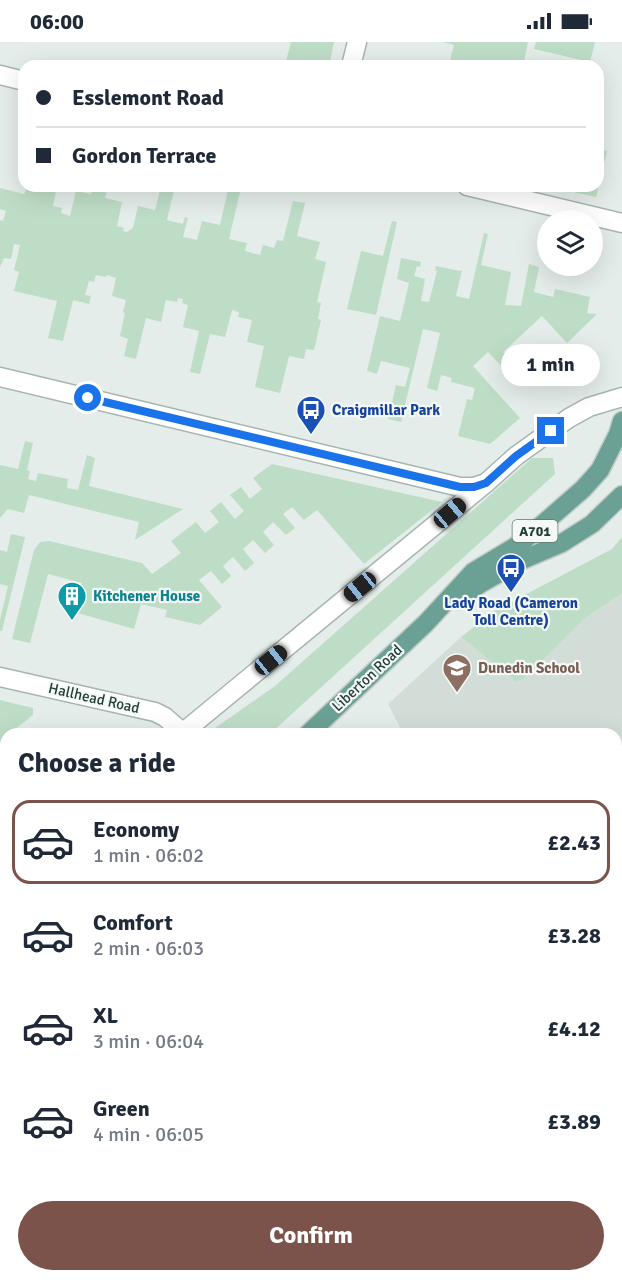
<!DOCTYPE html>
<html lang="en">
<head>
<meta charset="utf-8">
<style>
	:root { --surface:#fff; --page:#f6f6f7; --text:#1f2937; --muted:#747a83; --line:#e0e1e3; --accent:#7c534a }
	body { margin:0; font-family:Signika,sans-serif; background:var(--page); color:var(--text); height:100vh; display:flex; flex-direction:column; font-size:22px; white-space:nowrap }
	* { box-sizing:border-box; margin:0 }
	p { font-size:20px; color:var(--muted) }
	.icon { flex:none; width:33px; height:33px; fill:none; stroke:currentColor; stroke-width:2; stroke-linecap:round; stroke-linejoin:round }
	.map { position:relative; flex:1; overflow:hidden }
	.details { position:absolute; left:0px; top:686px; width:622px; height:554px; display:flex; flex-direction:column; background:var(--surface); border-radius:18px 18px 0 0; box-shadow:0 6px 24px #0002 }
	.details>* { flex:none }
	.top-card { position:absolute; left:18px; top:18px; width:586px; height:132px; border-radius:18px; box-shadow:0 6px 24px #0002; display:grid; align-content:center; height:132px; padding:0 18px; background:var(--surface) }
	.buttons { position:absolute; left:537px; top:168px; display:grid; gap:12px }
	.buttons a { display:grid; place-items:center; width:66px; height:66px; border-radius:50%; background:var(--surface); box-shadow:0 6px 24px #0002; font-size:30px }
	.end { position:absolute; width:27px; height:27px; margin:-14px; border:8px solid #1a73e8; background:#fff; box-shadow:0 0 0 3px #fff }
	.from { border-radius:50% }
	.bubble { position:absolute; height:42px; border-radius:21px; background:var(--surface); box-shadow:0 6px 24px #0002; font-size:20px; font-weight:800; line-height:42px; text-align:center }
	.car { position:absolute; width:18px; height:36px; margin:-18px -9px; border-radius:8px; box-shadow:0 0 4px 2px #0007; background:linear-gradient(#222 24%,#8ab4d8 0 40%,#222 0 76%,#8ab4d8 0 86%,#222 0) }
	.top-card b { display:flex; align-items:center; gap:21px; height:57px; font-size:22px }
	.top-card b+b { border-top:2px solid var(--line) }
	.top-card i { width:15px; height:15px; background:var(--text) }
	ul { padding:0; list-style:none }
	li { display:flex; align-items:center; gap:18px; height:84px; margin:0 12px 9px; padding:0 6px; border:3px solid transparent; border-radius:18px }
	li div { flex:1 }
	li b { display:block; font-size:22px }
	li em { font-style:normal; font-weight:800 }
	li.current { border-color:var(--accent) }
	li>.icon { width:54px; height:54px; stroke-width:1.5 }
	h2 { padding:0 18px; font-size:27px; line-height:72px }
	.button { display:flex; gap:12px; margin-top:auto; padding:12px 18px }
	.button a { flex:1; height:69px; border-radius:36px; background:var(--accent); color:#fff; font-size:24px; font-weight:800; line-height:69px; text-align:center }
	.status { display:flex; justify-content:space-between; align-items:center; height:42px; padding:0 30px; background:var(--surface); direction:ltr }
	.status svg { height:16px; fill:currentColor }
	.map>svg:first-child { display:block }
	.built { fill:#d2ddd8 }
	.green { fill:#beddc7 }
	.lines { fill:none; stroke-linecap:round; stroke-linejoin:round }
	.stream { stroke:#8ec4d0; stroke-width:6 }
	.minor-casing { stroke:#a7b5b0; stroke-width:21 }
	.tertiary-casing { stroke:#a7b5b0; stroke-width:21 }
	.primary-casing { stroke:#c2c9c7; stroke-width:21 }
	.minor { stroke:#fff; stroke-width:18 }
	.tertiary { stroke:#fff; stroke-width:18 }
	.primary { stroke:#6aa194; stroke-width:18 }
	.route { stroke:#1a73e8; stroke-width:8 }
	.labels { text-anchor:middle; stroke-width:4.5; stroke-linejoin:round; paint-order:stroke }
	.shield { fill:#f4f9f7; stroke:#627671; stroke-width:1.5 }
	.shield-label { font-size:14px; font-weight:bold; fill:#243e37 }
	.transit-label { font-size:15px; font-weight:bold; fill:#164399; stroke:#f4f9f7; text-anchor:start }
	.culture-label { font-size:15px; font-weight:bold; fill:#0d838f; stroke:#f4f9f7; text-anchor:start }
	.education-label { font-size:15px; font-weight:bold; fill:#785e54; stroke:#f4f9f7; text-anchor:start }
	.street-label { font-size:15px; fill:#243e37; stroke:#f4f9f7 }
</style>
</head>
<body>
<div class="status"><b>06:00</b><svg viewBox="0 0 49 12"><path d="M0 12V9h3v3zM5 12V6h3v6zM10 12V3h3v9zM15 12V0h3v12zM26 1h20v11H26zM47 4h2v5h-2z"/></svg></div>
<div class="map">
<svg width="622" height="1238" viewBox="0 0 622 1238">
	<rect width="100%" height="100%" fill="#e4ede9"/>
	<path class="built" d="M622,551V958L616,952V692L403,691L388,662L461,595L518,640L525,636L584,577Z"/>
	<path class="green" d="M291,0H334L329,24L285,23Z
		M443,0H528L523,24H468V22L450,19L454,3Z
		M536,0H595L590,20L534,7Z
		M599,107L607,109L596,155L547,144H598Z
		M28,144H57L53,164L62,166L61,171L70,174L76,149L91,152L93,144H108L105,156L122,160L117,184L124,186L123,189L127,190L133,186L138,164L155,168L161,144H175L167,178L183,182L185,175L188,176L183,195L197,198L202,179L220,183L229,144L241,146L229,197L247,201L245,209L260,213L263,203L274,206L277,198L283,199L293,159L305,161L297,194L320,200L315,217L326,220L317,260L321,261L318,277L321,278L314,308L306,307L304,317L289,314L280,351L255,345L264,304L247,300L252,278L238,275L239,270L232,268L225,295L210,292L200,332L190,330L199,289L183,285L188,263L182,261L183,257L178,256L177,260L166,258L161,280L146,276L136,317L124,314L128,297L120,294L125,271L123,270L126,258L112,254L116,236L107,233L106,235L96,233L94,240L89,239L85,253L91,254L89,262L73,258L63,299L48,296L57,259L14,249L19,230L14,228L20,203L14,202L11,217L4,216L0,225V178L3,179L6,169L0,167V146L24,152Z
		M392,179L397,180L376,273L347,267L361,209L383,214Z
		M484,191L488,192L481,223L511,230L505,263L521,264L529,222L539,225L534,250L553,255L555,247L590,255L587,271L597,272L567,301L542,274L503,310L515,323L507,330L488,310L473,324L520,376L490,402L458,394L467,357L472,358L475,346L451,340L452,336L441,333L437,349L427,346L440,291L423,287L401,380L388,377L396,343L405,345L410,326L381,319L377,332L367,329L380,274L400,279L409,241L397,237L401,216L421,220L420,225L417,224L414,234L425,237L421,259L429,260L437,229L435,228L436,224L460,229L462,228L456,254L469,257Z
		M25,399L33,401L27,428L30,429L28,437L36,439L38,431L68,437L67,446L78,448L87,413L95,416L89,444L183,467L135,498L139,480L29,453L24,471L8,467L0,476V423L18,427Z
		M532,416H553L555,432L271,691H208L275,644Z
		M272,422L442,460L364,522L317,468L304,478L292,465L283,472L295,486L286,493L273,480L263,490L274,503L265,511L253,498L243,507L254,521L245,529L233,515L223,524L231,534L222,542L211,529L199,538L222,565L200,583L165,575L167,568L141,562L134,587L74,570L82,541L48,532L30,601L12,597L34,508L40,500L49,499L142,521L152,532L181,511L171,499L196,480L205,491L219,480L210,469L221,460L235,477L244,469L230,453L241,445L250,457L262,447L253,436Z
		M11,492L25,495L2,589H0V578L8,544L0,542V508L7,510Z
		M622,495V551L584,577L525,636L517,640L461,595L494,569L612,507Z
		M0,658L33,666V673L10,691L6,692V695L0,700Z
		M6,849V940L0,946V854Z
		M617,952L622,958V1238H572L579,1233H616Z"/>
	<g class="lines">
		<path class="stream" d="M207,1238L208,1233"/>
		<g class="minor-casing">
			<path id="minor" d="M351,24L357,0
				M0,33L24,39
				M467,144L622,181
				M0,635L155,670L165,675L182,690
				M181,692L486,441
				M0,834L6,828
				M354,1238L356,1233"/>
		</g>
		<g class="tertiary-casing">
			<path id="tertiary" d="M0,335L460,445H474L486,441L516,414L569,376L589,365L622,355"/>
		</g>
		<g class="primary-casing">
			<path id="primary" d="M458,558L480,542L522,518L562,501L592,482L622,453
				M308,692L426,581L473,530L521,501L583,447L600,428L618,392L622,379
				M0,985L6,979
				M162,1233L163,1238"/>
		</g>
		<use href="#minor" class="minor"/>
		<use href="#tertiary" class="tertiary"/>
		<use href="#primary" class="primary"/>
	</g>
	<g class="lines">
		<path class="route" d="M88,356L460,445H474L486,441L516,414L551,389"/>
	</g>
	<defs>
		<g id="bus-pin" transform="scale(1.5)"><path d="M0 17L-7.5 6A9.5 9.5 0 1 1 7.5 6Z" fill="#1a4fb4" stroke="#f4f9f7"/><path d="M-5-6H5V4H4V6H2V4H-2V6H-4V4H-5ZM-3.5-4V0h7V-4ZM-3.5 1.2v1.5H-2V1.2ZM2 1.2v1.5H3.5V1.2Z" fill="#fff"/></g>
		<g id="building-pin" transform="scale(1.5)"><path d="M0 17L-7.5 6A9.5 9.5 0 1 1 7.5 6Z" fill="#0f9aa8" stroke="#f4f9f7"/><path d="M-4-6H4V6H1V3H-1V6H-4ZM-2.5-4.3h1.7v1.8h-1.7ZM.8-4.3h1.7v1.8H.8ZM-2.5-1h1.7V.8h-1.7ZM.8-1h1.7V.8H.8Z" fill="#fff"/></g>
		<g id="school-pin" transform="scale(1.5)"><path d="M0 17L-7.5 6A9.5 9.5 0 1 1 7.5 6Z" fill="#8d6e63" stroke="#f4f9f7"/><path d="M0-5L7-2L0 1L-7-2ZM-4 1L0 2.5L4 1V4Q0 6-4 4Z" fill="#fff"/></g>
	</defs>
	<g fill-rule="evenodd">
		<use href="#bus-pin" x="311" y="368"/>
		<use href="#bus-pin" x="511" y="526"/>
		<use href="#building-pin" x="72" y="554"/>
		<use href="#school-pin" x="457" y="626"/>
	</g>
	<g class="labels">
		<rect class="shield" x="512.5" y="478" width="45" height="22" rx="4.5"/>
		<g class="shield-label">
			<text x="535" y="494">A701</text>
		</g>
		<g class="transit-label">
			<text x="332" y="373">Craigmillar Park</text>
			<text x="511" y="566" text-anchor="middle">Lady Road (Cameron<tspan x="511" dy="17">Toll Centre)</tspan></text>
		</g>
		<g class="culture-label">
			<text x="93" y="559">Kitchener House</text>
		</g>
		<g class="education-label">
			<text x="478" y="631">Dunedin School</text>
		</g>
		<g class="street-label">
			<text transform="translate(367 636) rotate(-43)" y="5">Liberton Road</text>
			<text transform="translate(94 656) rotate(13)" y="5">Hallhead Road</text>
		</g>
	</g>
</svg>
<div class="buttons">
<a><svg class="icon" aria-label="layers" viewBox="0 0 24 24"><path d="M12 4l9 5-9 5-9-5zM3 14l9 5 9-5"/></svg></a>
</div>
<i class="end from" style="left:88px;top:356px"></i>
<i class="end" style="left:551px;top:389px"></i>
<div class="bubble" style="left:501px;top:302px;width:99px">1 min</div>
<i class="car" style="left:450px;top:471px;rotate:50deg"></i>
<i class="car" style="left:360px;top:545px;rotate:231deg"></i>
<i class="car" style="left:271px;top:618px;rotate:51deg"></i>
<div class="top-card">
<b><i class="from"></i>Esslemont Road</b>
<b><i></i>Gordon Terrace</b>
</div>
<section class="details">
<h2>Choose a ride</h2>
<ul>
<li class="current"><svg class="icon" aria-label="car" viewBox="0 0 24 24"><path d="M5 17H2v-5l4-1 3-4h7l3 4 3 1v5h-3M9 17h6M6 11h13"/><circle cx="7" cy="17" r="2"/><circle cx="17" cy="17" r="2"/></svg><div><b>Economy</b><p>1 min · 06:02</p></div><em>£2.43</em></li>
<li><svg class="icon" aria-label="car" viewBox="0 0 24 24"><path d="M5 17H2v-5l4-1 3-4h7l3 4 3 1v5h-3M9 17h6M6 11h13"/><circle cx="7" cy="17" r="2"/><circle cx="17" cy="17" r="2"/></svg><div><b>Comfort</b><p>2 min · 06:03</p></div><em>£3.28</em></li>
<li><svg class="icon" aria-label="car" viewBox="0 0 24 24"><path d="M5 17H2v-5l4-1 3-4h7l3 4 3 1v5h-3M9 17h6M6 11h13"/><circle cx="7" cy="17" r="2"/><circle cx="17" cy="17" r="2"/></svg><div><b>XL</b><p>3 min · 06:04</p></div><em>£4.12</em></li>
<li><svg class="icon" aria-label="car" viewBox="0 0 24 24"><path d="M5 17H2v-5l4-1 3-4h7l3 4 3 1v5h-3M9 17h6M6 11h13"/><circle cx="7" cy="17" r="2"/><circle cx="17" cy="17" r="2"/></svg><div><b>Green</b><p>4 min · 06:05</p></div><em>£3.89</em></li>
</ul>
<div class="button"><a>Confirm</a></div>
</section>
</div>
</body>
</html>
